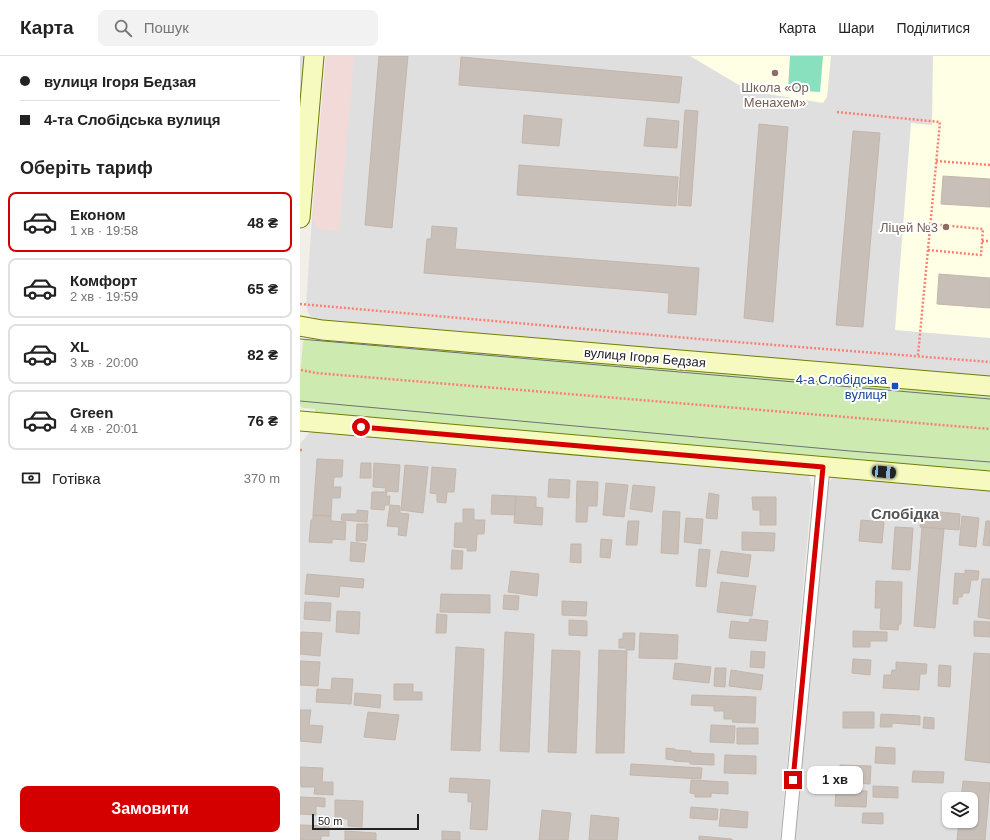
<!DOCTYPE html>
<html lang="uk">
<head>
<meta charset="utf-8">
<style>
	:root { --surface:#fff; --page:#f2f2f2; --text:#222; --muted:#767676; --line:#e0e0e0; --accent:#d40000 }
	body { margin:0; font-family:Helvetica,sans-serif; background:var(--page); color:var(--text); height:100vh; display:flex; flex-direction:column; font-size:15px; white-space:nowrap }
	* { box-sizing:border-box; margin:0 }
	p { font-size:13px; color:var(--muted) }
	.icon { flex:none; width:22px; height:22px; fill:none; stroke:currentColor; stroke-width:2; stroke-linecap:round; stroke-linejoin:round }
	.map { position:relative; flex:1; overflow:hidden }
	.drawer { display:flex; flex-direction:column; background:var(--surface); width:300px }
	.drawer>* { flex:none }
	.banner { display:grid; align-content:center; height:88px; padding:0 20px; background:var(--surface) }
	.fabs { position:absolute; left:642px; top:736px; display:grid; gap:8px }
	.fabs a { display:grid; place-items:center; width:36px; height:36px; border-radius:8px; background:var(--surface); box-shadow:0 1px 3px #0004; font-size:20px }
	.scale { position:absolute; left:12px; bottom:10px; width:107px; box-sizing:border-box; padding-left:4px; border:2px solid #222; border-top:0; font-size:11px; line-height:14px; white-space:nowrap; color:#222; -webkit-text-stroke:3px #fff; paint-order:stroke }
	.end { position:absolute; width:18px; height:18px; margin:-9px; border:5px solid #d40000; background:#fff; box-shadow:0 0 0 2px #fff }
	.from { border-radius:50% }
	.bubble { position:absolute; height:28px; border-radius:8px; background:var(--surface); box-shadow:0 1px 3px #0004; font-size:13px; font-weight:700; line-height:28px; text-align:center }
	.car { position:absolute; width:12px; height:24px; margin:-12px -6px; border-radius:5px; box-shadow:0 0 3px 1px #0007; background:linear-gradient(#222 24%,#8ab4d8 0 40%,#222 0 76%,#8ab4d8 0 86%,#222 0) }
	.banner b { display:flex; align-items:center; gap:14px; height:38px; font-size:15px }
	.banner b+b { border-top:1px solid var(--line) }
	.banner i { width:10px; height:10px; background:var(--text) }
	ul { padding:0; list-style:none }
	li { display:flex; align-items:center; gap:12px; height:60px; margin:0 8px 6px; padding:0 12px; border:2px solid var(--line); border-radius:8px }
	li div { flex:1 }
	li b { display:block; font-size:15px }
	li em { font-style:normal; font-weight:700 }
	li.on { border-color:var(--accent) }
	li>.icon { width:36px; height:36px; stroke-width:1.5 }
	h2 { padding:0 20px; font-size:18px; line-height:48px }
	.pay { display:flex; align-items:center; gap:10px; height:44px; padding:0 20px; font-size:15px }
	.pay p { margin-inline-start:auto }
	.cta { display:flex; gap:8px; margin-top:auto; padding:8px 20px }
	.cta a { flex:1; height:46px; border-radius:8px; background:var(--accent); color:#fff; font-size:16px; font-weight:700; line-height:46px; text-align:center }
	header { display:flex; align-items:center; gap:24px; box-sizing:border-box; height:56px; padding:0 20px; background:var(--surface); border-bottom:1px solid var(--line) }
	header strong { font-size:19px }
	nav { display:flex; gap:22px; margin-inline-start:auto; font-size:14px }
	.search { width:280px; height:36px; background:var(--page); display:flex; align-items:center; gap:10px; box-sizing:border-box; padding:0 14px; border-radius:8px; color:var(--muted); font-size:15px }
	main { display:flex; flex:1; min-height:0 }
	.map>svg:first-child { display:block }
	.residential { fill:#e0dfdf; fill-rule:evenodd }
	.commercial { fill:#f2dad9 }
	.education { fill:#ffffe5 }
	.grass { fill:#cdebb0 }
	.pitch { fill:#88e0be }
	.building { fill:#c7bfb8; stroke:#c4b6ab }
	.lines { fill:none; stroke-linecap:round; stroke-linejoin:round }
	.street-casing { stroke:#a9a9a9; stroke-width:15 }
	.secondary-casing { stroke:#707d05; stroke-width:21 }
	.path { stroke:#fa8072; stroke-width:2.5; stroke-dasharray:2 2; stroke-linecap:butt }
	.street { stroke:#fff; stroke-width:13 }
	.secondary { stroke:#f7fabf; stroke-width:19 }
	.tram { stroke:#707070; stroke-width:1 }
	.route { stroke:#d40000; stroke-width:5 }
	.education-dot { fill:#8d6e63; stroke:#fff; stroke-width:1.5 }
	.transit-dot { fill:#1a4fb4; stroke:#fff; stroke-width:1.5 }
	.labels { text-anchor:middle; stroke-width:4; stroke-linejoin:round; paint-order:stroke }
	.education-label { font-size:13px; fill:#785e54; stroke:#fff }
	.street-label { font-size:13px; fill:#222; stroke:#fff }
	.transit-label { font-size:13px; fill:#164399; stroke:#fff; text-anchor:end }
	.quarter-label { font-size:15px; font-weight:bold; fill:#555; stroke:#fff }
</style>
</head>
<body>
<header>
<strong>Карта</strong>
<div class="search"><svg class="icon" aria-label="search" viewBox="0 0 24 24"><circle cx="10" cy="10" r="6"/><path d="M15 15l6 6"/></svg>Пошук</div>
<nav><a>Карта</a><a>Шари</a><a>Поділитися</a></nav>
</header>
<main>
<section class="drawer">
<div class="banner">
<b><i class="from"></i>вулиця Ігоря Бедзая</b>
<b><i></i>4-та Слобідська вулиця</b>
</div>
<h2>Оберіть тариф</h2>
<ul>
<li class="on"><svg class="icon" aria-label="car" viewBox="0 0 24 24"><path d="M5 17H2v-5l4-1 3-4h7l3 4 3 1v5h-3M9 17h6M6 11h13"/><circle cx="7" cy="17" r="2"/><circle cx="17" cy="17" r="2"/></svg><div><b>Економ</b><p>1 хв · 19:58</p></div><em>48 ₴</em></li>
<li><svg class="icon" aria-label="car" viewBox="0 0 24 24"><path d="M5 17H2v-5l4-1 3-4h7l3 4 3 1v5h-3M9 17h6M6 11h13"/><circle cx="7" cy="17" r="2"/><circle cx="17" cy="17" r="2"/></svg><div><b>Комфорт</b><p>2 хв · 19:59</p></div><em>65 ₴</em></li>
<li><svg class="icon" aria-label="car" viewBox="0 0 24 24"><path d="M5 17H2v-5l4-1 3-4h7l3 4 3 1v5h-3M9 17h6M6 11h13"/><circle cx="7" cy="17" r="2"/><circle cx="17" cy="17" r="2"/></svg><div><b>XL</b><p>3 хв · 20:00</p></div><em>82 ₴</em></li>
<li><svg class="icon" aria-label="car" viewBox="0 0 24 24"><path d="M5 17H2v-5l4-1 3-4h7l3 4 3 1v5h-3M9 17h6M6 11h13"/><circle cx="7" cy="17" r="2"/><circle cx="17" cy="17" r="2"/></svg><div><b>Green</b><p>4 хв · 20:01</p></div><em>76 ₴</em></li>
</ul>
<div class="pay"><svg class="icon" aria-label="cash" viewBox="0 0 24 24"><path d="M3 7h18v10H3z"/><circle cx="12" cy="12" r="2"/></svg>Готівка<p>370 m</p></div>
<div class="cta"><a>Замовити</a></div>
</section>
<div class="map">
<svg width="690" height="784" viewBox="0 0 690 784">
	<rect width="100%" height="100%" fill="#f2efe9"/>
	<path class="residential" d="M0,0H4L0,50Z
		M26,0H690V321L21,266L10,260L8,255L6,249L12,162Z
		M14,376L496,413L509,420L512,433L480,784H0V388L9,377Z
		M543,419L690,431V784H494L526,432L532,422ZM649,743H671V765H649Z"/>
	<path class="commercial" d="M26,0H54L39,175L17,173L12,162Z"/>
	<path class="education" d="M390,0H531L527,41L523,47L449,35Z
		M633,0H690V282L595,274L611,67L632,69Z"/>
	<path class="grass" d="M8,283L690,339V417L15,358V353L3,352L0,350V319L3,286L4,284Z"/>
	<path class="pitch" d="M490,0H523L520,36L488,34Z"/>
	<path class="building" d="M79,0H108L92,172L65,169Z
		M161,1L382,21L379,47L159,29Z
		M385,54L398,55L391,150L378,149Z
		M224,59L262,63L259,90L222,87Z
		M347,62L379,65L377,92L344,90Z
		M459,68L488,71L473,266L444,262Z
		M553,75L580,77L563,271L536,269Z
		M219,109L378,121L376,150L217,139Z
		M643,120L690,123V151L641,148Z
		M132,170L157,172L155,193L399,212L396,259L368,257L369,237L124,217L127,183H131Z
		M639,218L690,222V252L637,248Z
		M17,403L43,404L42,421H34L33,431H41L40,442H32L31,460L13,459Z
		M61,407H71V422H60Z
		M74,407L100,409L98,436L85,435L86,432L73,431Z
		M105,409L128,411L123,457L101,454Z
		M132,411L156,413L154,436H147L146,447L137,446V438L130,437Z
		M249,423L270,424L269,442L248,441Z
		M277,425L298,426L297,450H288L287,466H276Z
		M306,427L328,429L324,461L303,459Z
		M333,429L355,431L352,456L330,453Z
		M72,436H87L86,440H90L89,449H85L84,454L71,453Z
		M409,437L419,439L417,463L406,462Z
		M192,439L216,440L215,459L191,458Z
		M216,440L236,441V451L243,452L242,469L214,467Z
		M452,441H476V469H460V454H453Z
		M90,449L100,450V457L109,458L106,480L98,479L99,471L87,470Z
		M163,453H174V464H185L184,478H177L176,495H167L168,492L154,491L155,467H163Z
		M57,454L68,455L67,466L41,464L42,458H57Z
		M621,454L660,458L659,474L620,471Z
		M363,455L380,456L378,498L361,497Z
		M13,459L31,460V465L46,466L45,484L32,483V487L9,486L11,464H13Z
		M662,460L679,462L676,491L659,489Z
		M386,462L403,463L401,488L384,486Z
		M561,464L584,466L582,487L559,485Z
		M328,465H339L337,489H326Z
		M686,465H690V490L683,489Z
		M57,468H68L67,485H56Z
		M595,471L613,472L610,514L592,513Z
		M622,471L644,473L635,572L614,570Z
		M442,476L475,477L474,495L442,494Z
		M301,483L312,484L310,502L300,501Z
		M51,486L66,488L64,506L50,505Z
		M271,488H281V507L270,506Z
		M399,493L410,494L406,531L396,530Z
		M152,494L163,495L162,513H151Z
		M421,495L451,499L448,521L417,517Z
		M665,514L679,515L678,524H671L669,537H663L662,541H658V548H653L655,517L665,518Z
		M211,515L239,518L237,540L208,536Z
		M7,518L64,523L63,532L40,530L39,541L5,538Z
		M682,523H690V563L678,561Z
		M576,525L602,526L601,568H599L598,574L580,573L581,552H575Z
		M421,526L456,530L452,560L417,556Z
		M141,538L190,539V557L140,556Z
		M204,539L219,540L218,554L203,553Z
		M262,545L287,546L286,560L262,559Z
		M5,546L31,547L30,565L4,563Z
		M37,555L60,556L59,578L36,576Z
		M137,558L147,559L146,577H136Z
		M450,563L468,565L466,585L429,582L431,565L449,567Z
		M269,564L287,565V580L269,579Z
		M674,565L690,566V581L674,580Z
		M553,575L587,576V585H570V591H553Z
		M1,576L22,577L20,600L0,598Z
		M205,576L234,578L229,696L200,695Z
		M323,577H335L334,594H326V592H319V583H323Z
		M340,577L378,579L377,603L339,602Z
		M156,591L184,593L180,695L151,694Z
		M252,594L280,595L276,697L248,696Z
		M299,594L327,595L324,697H296Z
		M451,595L465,596L464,612L450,611Z
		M674,597L690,598V707L665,704Z
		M553,603L571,604L570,619L552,617Z
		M0,605L20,606L18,630L0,629Z
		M596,606L627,608L626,618H620L619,634L583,632L584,619H591L592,614H596Z
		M375,607L411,611L409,627L373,623Z
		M639,609L651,610L650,631L638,630Z
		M415,612H426L425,631L414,630Z
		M431,614L463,619L461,634L429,630Z
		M32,622L53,623L51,648L16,646L17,633L31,634Z
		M94,628H113V636H122V644H94Z
		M55,637L81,639L80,652L54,649Z
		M392,639L456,641L455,667L432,666L433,663H424V655H414V650L391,649Z
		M0,654H11L9,669L23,670L21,687L0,685Z
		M68,656L99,659L95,684L64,681Z
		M543,656H574V672H543Z
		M581,658L620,660V669L592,667V671H580Z
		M624,661L634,662V673L623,672Z
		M411,669L435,670L434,687L410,686Z
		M437,672H458V688H437Z
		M576,691L595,692V708L575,707Z
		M366,692L375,693V694L391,695V697L414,698V709L390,708V706L374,705V704L366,703Z
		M425,699L456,700V718L424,717Z
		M331,708L402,712L401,723L330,719Z
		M540,709L571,710L570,728L556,727L557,723H540Z
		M0,711L23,712L22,726H33V739L14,738L15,731H1Z
		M613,715L644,716L643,727L612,726Z
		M150,722L190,724L187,774L170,773L172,746H168V737L149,736Z
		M391,724L428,726V738L411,737V741H395V738L390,737Z
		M663,725L690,727L685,784H657L659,765H671V743H661Z
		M573,730L598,731V742L573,741Z
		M536,734L567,735L566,751L535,750Z
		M0,741L25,742V751L16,750V759L0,758Z
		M35,744L63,745L62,771L48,770V763L35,762Z
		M391,751L418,753L417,764L390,762Z
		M421,753L448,756L447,772L419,770Z
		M242,754L271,757L268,784H239Z
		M563,757H583V768L562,767Z
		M291,759L319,762L317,784H289Z
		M0,769L29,770V780H21V784H0Z
		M45,775L76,777V784H45Z
		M142,775L160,776V784H142Z
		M399,780L432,783V784H399Z"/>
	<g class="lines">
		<g class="street-casing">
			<path id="street" d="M488,784L523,411"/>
		</g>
		<g class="secondary-casing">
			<path id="secondary" d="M0,162L14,0
				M0,270L22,274L690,330
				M0,365L690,425"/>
		</g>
		<path class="path" d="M537,56L640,66L618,299
			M636,105L690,109
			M682,185H690
			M628,194L681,199L683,173L630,168
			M0,248L411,284L690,306
			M1,314L16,317L690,373
			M0,394H3"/>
		<use href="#street" class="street"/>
		<use href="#secondary" class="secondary"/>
		<path class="tram" d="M0,283L690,343
			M0,345L550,395L690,406"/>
	</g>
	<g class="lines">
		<path class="route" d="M61,371L523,411L493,724"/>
	</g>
	<g class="education-dot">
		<circle cx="475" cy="17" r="4"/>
		<circle cx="646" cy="171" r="4"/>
	</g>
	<rect class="transit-dot" x="591" y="326" width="8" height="8" rx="2"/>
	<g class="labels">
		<g class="education-label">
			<text x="475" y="36">Школа «Ор<tspan x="475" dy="15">Менахем»</tspan></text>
			<text x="638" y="176" text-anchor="end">Ліцей №3</text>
		</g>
		<g class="street-label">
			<text transform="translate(345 301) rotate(5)" y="5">вулиця Ігоря Бедзая</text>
		</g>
		<g class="transit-label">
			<text x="587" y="328">4-а Слобідська<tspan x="587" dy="15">вулиця</tspan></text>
		</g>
		<g class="quarter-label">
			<text x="605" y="463">Слобідка</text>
		</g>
	</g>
</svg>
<div class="fabs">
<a><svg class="icon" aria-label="layers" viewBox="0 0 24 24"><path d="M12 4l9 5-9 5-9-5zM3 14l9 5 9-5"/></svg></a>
</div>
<div class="scale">50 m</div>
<i class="end from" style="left:61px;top:371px"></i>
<i class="end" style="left:493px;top:724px"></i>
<div class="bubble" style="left:507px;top:710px;width:56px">1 хв</div>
<i class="car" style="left:584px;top:416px;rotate:95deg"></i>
</div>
</main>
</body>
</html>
